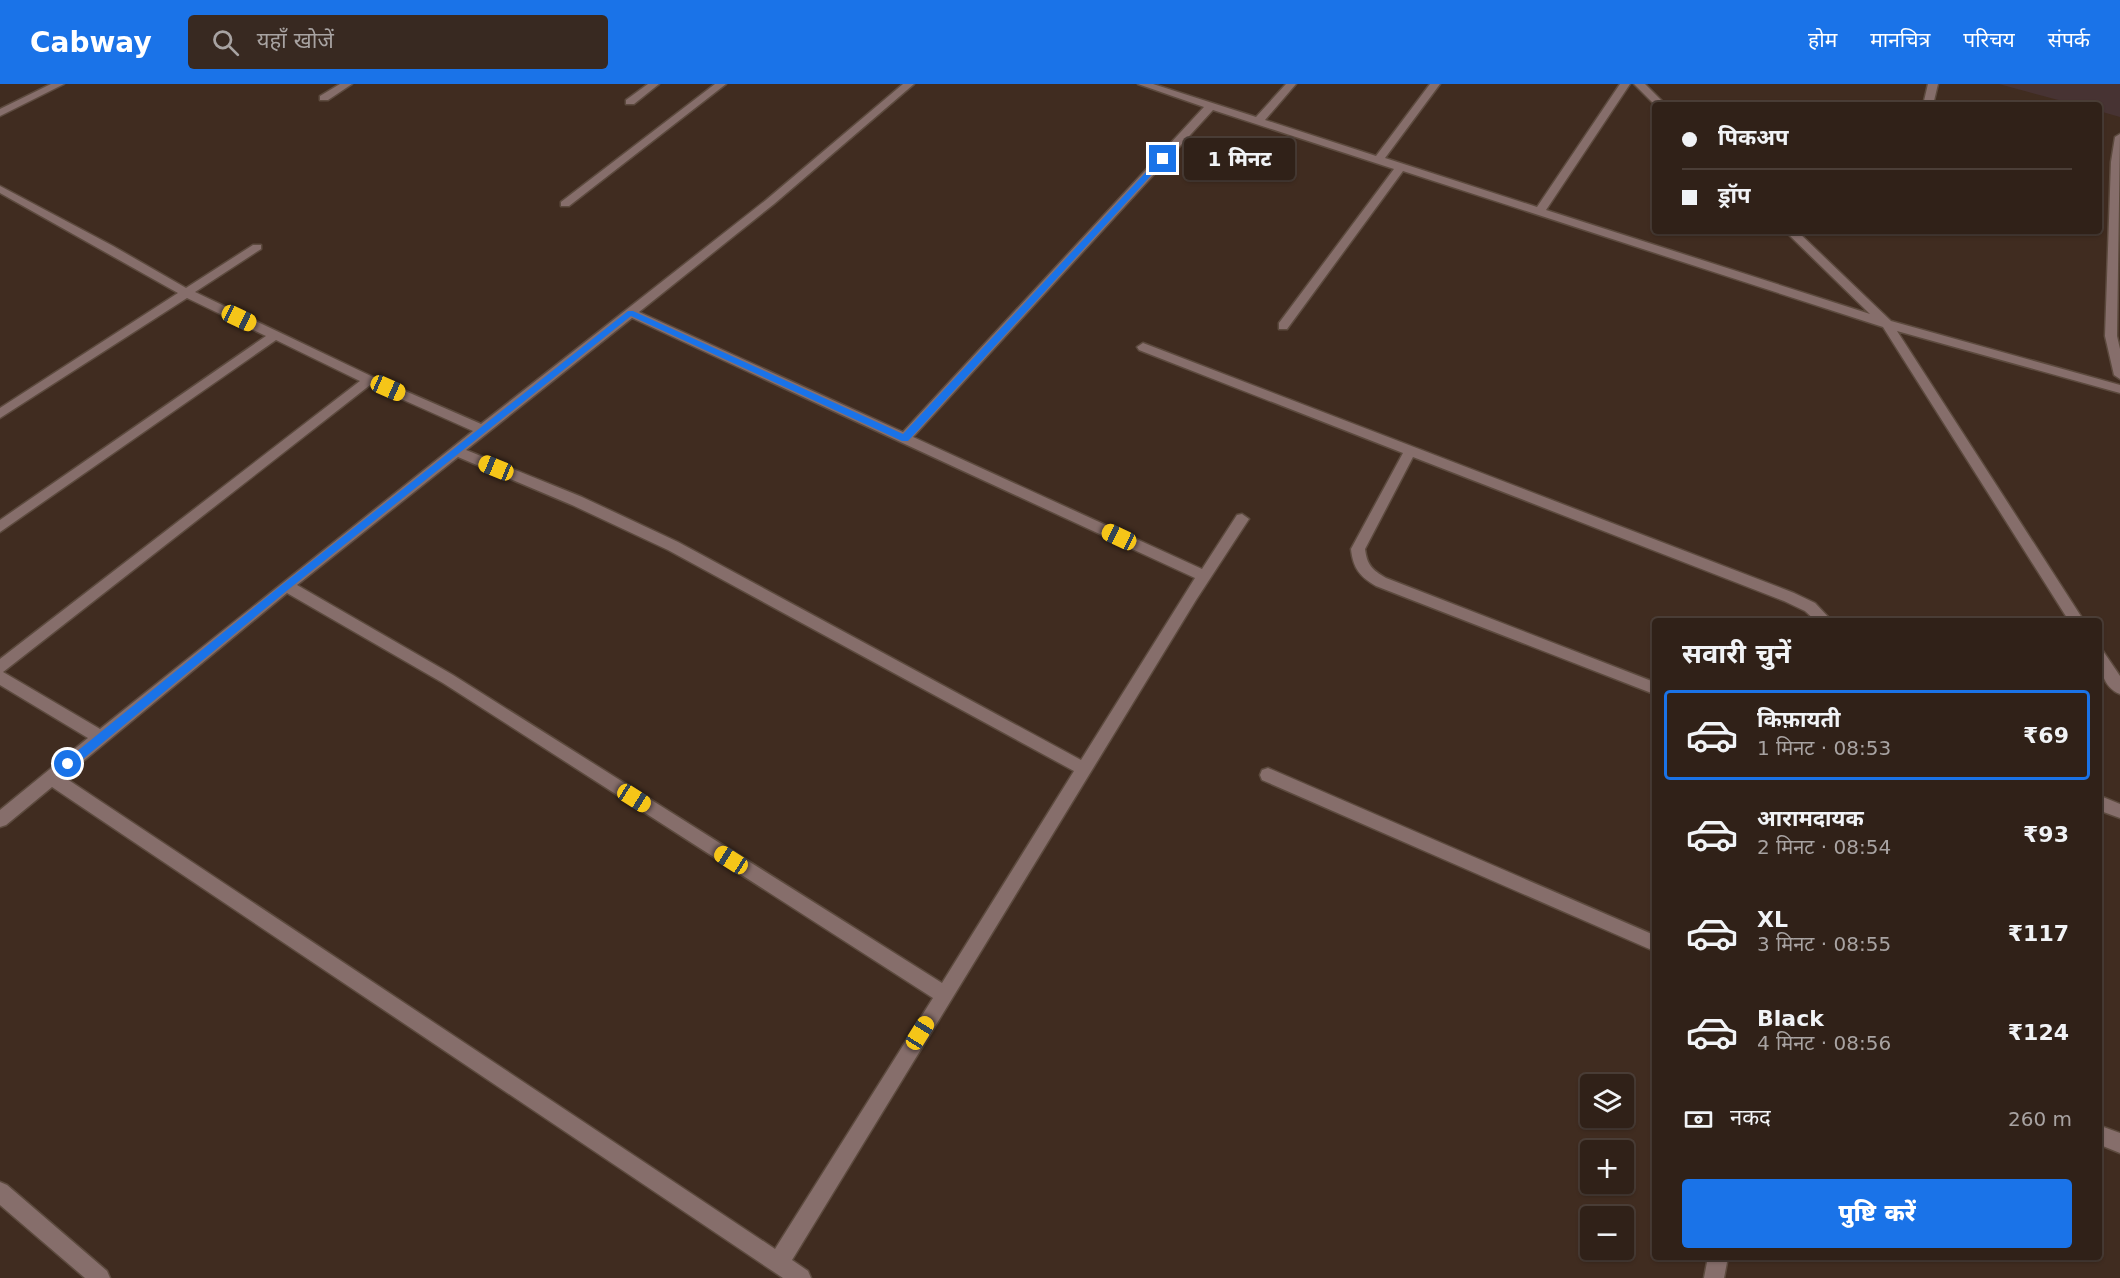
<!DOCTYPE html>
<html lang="hi">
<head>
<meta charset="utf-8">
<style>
	:root { --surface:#302118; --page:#382921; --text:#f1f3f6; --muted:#a8a3a2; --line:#4b3e37; --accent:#1a73e8 }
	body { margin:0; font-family:"DejaVu Sans","Noto Sans Devanagari",sans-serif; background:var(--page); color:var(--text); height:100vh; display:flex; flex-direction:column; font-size:22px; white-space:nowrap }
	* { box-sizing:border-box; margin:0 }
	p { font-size:20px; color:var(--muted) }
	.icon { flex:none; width:33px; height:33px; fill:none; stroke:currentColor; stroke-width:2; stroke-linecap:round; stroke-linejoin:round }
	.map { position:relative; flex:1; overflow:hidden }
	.sheet { position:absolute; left:1652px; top:534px; width:450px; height:642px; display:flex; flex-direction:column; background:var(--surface); border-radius:6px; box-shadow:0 2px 4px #0004,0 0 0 2px var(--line) }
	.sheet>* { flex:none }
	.banner { position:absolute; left:1652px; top:18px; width:450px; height:132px; border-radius:6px; box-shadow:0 2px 4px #0004,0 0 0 2px var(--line); display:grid; align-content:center; height:132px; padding:0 30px; background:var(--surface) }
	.controls { position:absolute; left:1580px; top:990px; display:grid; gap:12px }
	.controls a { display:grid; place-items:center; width:54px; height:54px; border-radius:6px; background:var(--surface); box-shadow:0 2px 4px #0004,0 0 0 2px var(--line); font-size:30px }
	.end { position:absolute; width:27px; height:27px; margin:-14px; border:8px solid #1a73e8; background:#fff; box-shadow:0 0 0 3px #fff }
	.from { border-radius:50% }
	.bubble { position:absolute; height:42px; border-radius:6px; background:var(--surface); box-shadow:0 2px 4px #0004,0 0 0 2px var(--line); font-size:20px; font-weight:800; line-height:42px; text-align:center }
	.car { position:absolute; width:18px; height:36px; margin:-18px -9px; border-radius:8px; box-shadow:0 0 4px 2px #0007; background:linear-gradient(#f5c518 24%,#345 0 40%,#f5c518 0 76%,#345 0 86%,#f5c518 0) }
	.banner b { display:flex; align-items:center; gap:21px; height:57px; font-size:22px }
	.banner b+b { border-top:2px solid var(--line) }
	.banner i { width:15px; height:15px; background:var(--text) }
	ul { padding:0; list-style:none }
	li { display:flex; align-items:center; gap:18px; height:90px; margin:0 12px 9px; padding:0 18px; border:3px solid transparent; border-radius:6px }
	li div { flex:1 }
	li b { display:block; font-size:22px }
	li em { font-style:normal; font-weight:800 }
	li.on { border-color:var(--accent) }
	li>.icon { width:54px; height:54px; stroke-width:1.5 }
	h2 { padding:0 30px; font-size:27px; line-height:72px }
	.pay { display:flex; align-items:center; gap:15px; height:66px; padding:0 30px; font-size:22px }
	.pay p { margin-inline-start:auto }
	.button { display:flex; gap:12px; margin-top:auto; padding:12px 30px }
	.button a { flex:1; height:69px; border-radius:6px; background:var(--accent); color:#fff; font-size:24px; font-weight:800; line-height:69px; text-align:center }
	header { display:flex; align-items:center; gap:36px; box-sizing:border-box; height:84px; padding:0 30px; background:var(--accent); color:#fff }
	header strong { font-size:28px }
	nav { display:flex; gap:33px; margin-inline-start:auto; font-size:21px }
	.search { width:420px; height:54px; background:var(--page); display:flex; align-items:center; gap:15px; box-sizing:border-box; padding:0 21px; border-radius:6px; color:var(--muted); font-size:22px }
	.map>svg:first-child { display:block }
	.industrial { fill:#473333 }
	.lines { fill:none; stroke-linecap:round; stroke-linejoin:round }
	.minor-casing { stroke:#5c4a3e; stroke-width:3 }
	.minor { fill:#866e6b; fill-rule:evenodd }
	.route { fill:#1a73e8 }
</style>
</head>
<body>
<header>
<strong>Cabway</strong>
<div class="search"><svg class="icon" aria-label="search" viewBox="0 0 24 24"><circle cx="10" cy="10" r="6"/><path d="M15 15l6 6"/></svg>यहाँ खोजें</div>
<nav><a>होम</a><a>मानचित्र</a><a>परिचय</a><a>संपर्क</a></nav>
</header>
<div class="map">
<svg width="2120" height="1194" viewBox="0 0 2120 1194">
	<rect width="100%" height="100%" fill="#402c20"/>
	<path class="industrial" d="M1999,0H2120V33L2099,27L2098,21H2077Z"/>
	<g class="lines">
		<g class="minor-casing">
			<path id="minor" d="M51,0H64L0,32V25Z
				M340,0H352L328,16H320V12Z
				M648,0H659L634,20H626V16Z
				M715,0H726L569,122H561V118Z
				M903,0H914L774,120L639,228L903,348L1204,23L1138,0H1153L1256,33L1286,0H1296L1265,36L1376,72L1430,0H1440L1385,74L1537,123L1620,0H1630L1546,126L1870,230L1785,147H1797L1891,237L2120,301V309L1897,247L2084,537H2069L1883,243L1403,87L1287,245H1279V239L1394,85L1213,26L913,353L1202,485L1237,431L1242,430L1249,435L1196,516L792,1176L808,1187L811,1194H783L52,703L6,741L0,743V726L88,654L0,601V575L360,297L276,256L0,448V436L266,252L187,214L0,334V324L178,209L0,109V102L113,162L186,204L253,161H261V165L195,208L373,293L481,340L766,116ZM632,234L1195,494L1081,676L678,458L582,413L466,366ZM370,301L473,347L100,645L3,588ZM458,373L572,421L668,466L1074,687L942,899L453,591L297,501ZM287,509L443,599L933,914L775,1165L64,693Z
				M1634,0H1645L1666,21H1655Z
				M1928,0H1938L1933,21H1923Z
				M2120,50L2117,252L2120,265V295L2114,291L2105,252L2111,78L2115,53Z
				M1143,259L1794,509L1815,519L1832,537H1816L1805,527L1784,517L1413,373L1365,465C1367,481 1372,486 1386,494L1654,598V610L1376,502C1360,493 1353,484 1351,465L1403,369L1139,266L1137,263Z
				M2098,565L2103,567L2120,592V610C2103,604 2098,581 2098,565Z
				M1268,684L1654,851V867L1262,696L1260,691L1262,686Z
				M2098,711L2120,720V734L2098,726Z
				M2098,1041L2120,1049V1069L2098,1060Z
				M0,1098L7,1101L107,1187L110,1194H85L0,1121Z
				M1708,1173H1728L1724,1194H1704Z"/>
		</g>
		<use href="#minor" class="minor"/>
	</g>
	<path class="route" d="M1160,73L1166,75L908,357H902L631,232L289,505L72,684H65V677L283,500L628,227H633L903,350Z"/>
</svg>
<div class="controls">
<a><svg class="icon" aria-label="layers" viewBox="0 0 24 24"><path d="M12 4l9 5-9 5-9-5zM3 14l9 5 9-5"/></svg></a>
<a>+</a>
<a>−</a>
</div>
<i class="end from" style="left:68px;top:680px"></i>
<i class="end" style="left:1163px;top:75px"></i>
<div class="bubble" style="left:1184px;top:54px;width:111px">1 मिनट</div>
<i class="car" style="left:239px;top:234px;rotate:115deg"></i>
<i class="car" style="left:388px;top:304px;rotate:114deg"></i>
<i class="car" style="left:496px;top:384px;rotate:292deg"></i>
<i class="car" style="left:1119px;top:453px;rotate:295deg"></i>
<i class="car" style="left:634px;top:714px;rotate:122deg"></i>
<i class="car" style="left:731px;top:776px;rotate:302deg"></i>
<i class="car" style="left:920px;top:949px;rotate:32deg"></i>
<div class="banner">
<b><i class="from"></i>पिकअप</b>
<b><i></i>ड्रॉप</b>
</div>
<section class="sheet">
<h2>सवारी चुनें</h2>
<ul>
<li class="on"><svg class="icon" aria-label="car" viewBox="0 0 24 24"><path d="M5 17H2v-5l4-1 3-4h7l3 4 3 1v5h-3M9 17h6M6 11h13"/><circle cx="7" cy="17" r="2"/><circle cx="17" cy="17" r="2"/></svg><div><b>किफ़ायती</b><p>1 मिनट · 08:53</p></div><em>₹69</em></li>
<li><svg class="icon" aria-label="car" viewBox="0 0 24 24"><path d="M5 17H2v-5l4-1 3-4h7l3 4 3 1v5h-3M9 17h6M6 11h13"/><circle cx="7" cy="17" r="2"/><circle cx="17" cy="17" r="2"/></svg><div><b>आरामदायक</b><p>2 मिनट · 08:54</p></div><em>₹93</em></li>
<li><svg class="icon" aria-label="car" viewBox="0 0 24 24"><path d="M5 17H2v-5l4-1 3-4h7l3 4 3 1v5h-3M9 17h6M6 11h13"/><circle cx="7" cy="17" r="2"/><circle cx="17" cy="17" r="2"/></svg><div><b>XL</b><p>3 मिनट · 08:55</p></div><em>₹117</em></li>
<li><svg class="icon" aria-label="car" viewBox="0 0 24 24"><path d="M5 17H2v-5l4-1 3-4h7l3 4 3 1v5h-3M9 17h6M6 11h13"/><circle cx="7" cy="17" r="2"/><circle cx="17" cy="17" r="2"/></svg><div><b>Black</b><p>4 मिनट · 08:56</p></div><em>₹124</em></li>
</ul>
<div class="pay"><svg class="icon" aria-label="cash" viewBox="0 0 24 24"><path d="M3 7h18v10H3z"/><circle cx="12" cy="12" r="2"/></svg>नकद<p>260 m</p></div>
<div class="button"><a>पुष्टि करें</a></div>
</section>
</div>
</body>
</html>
